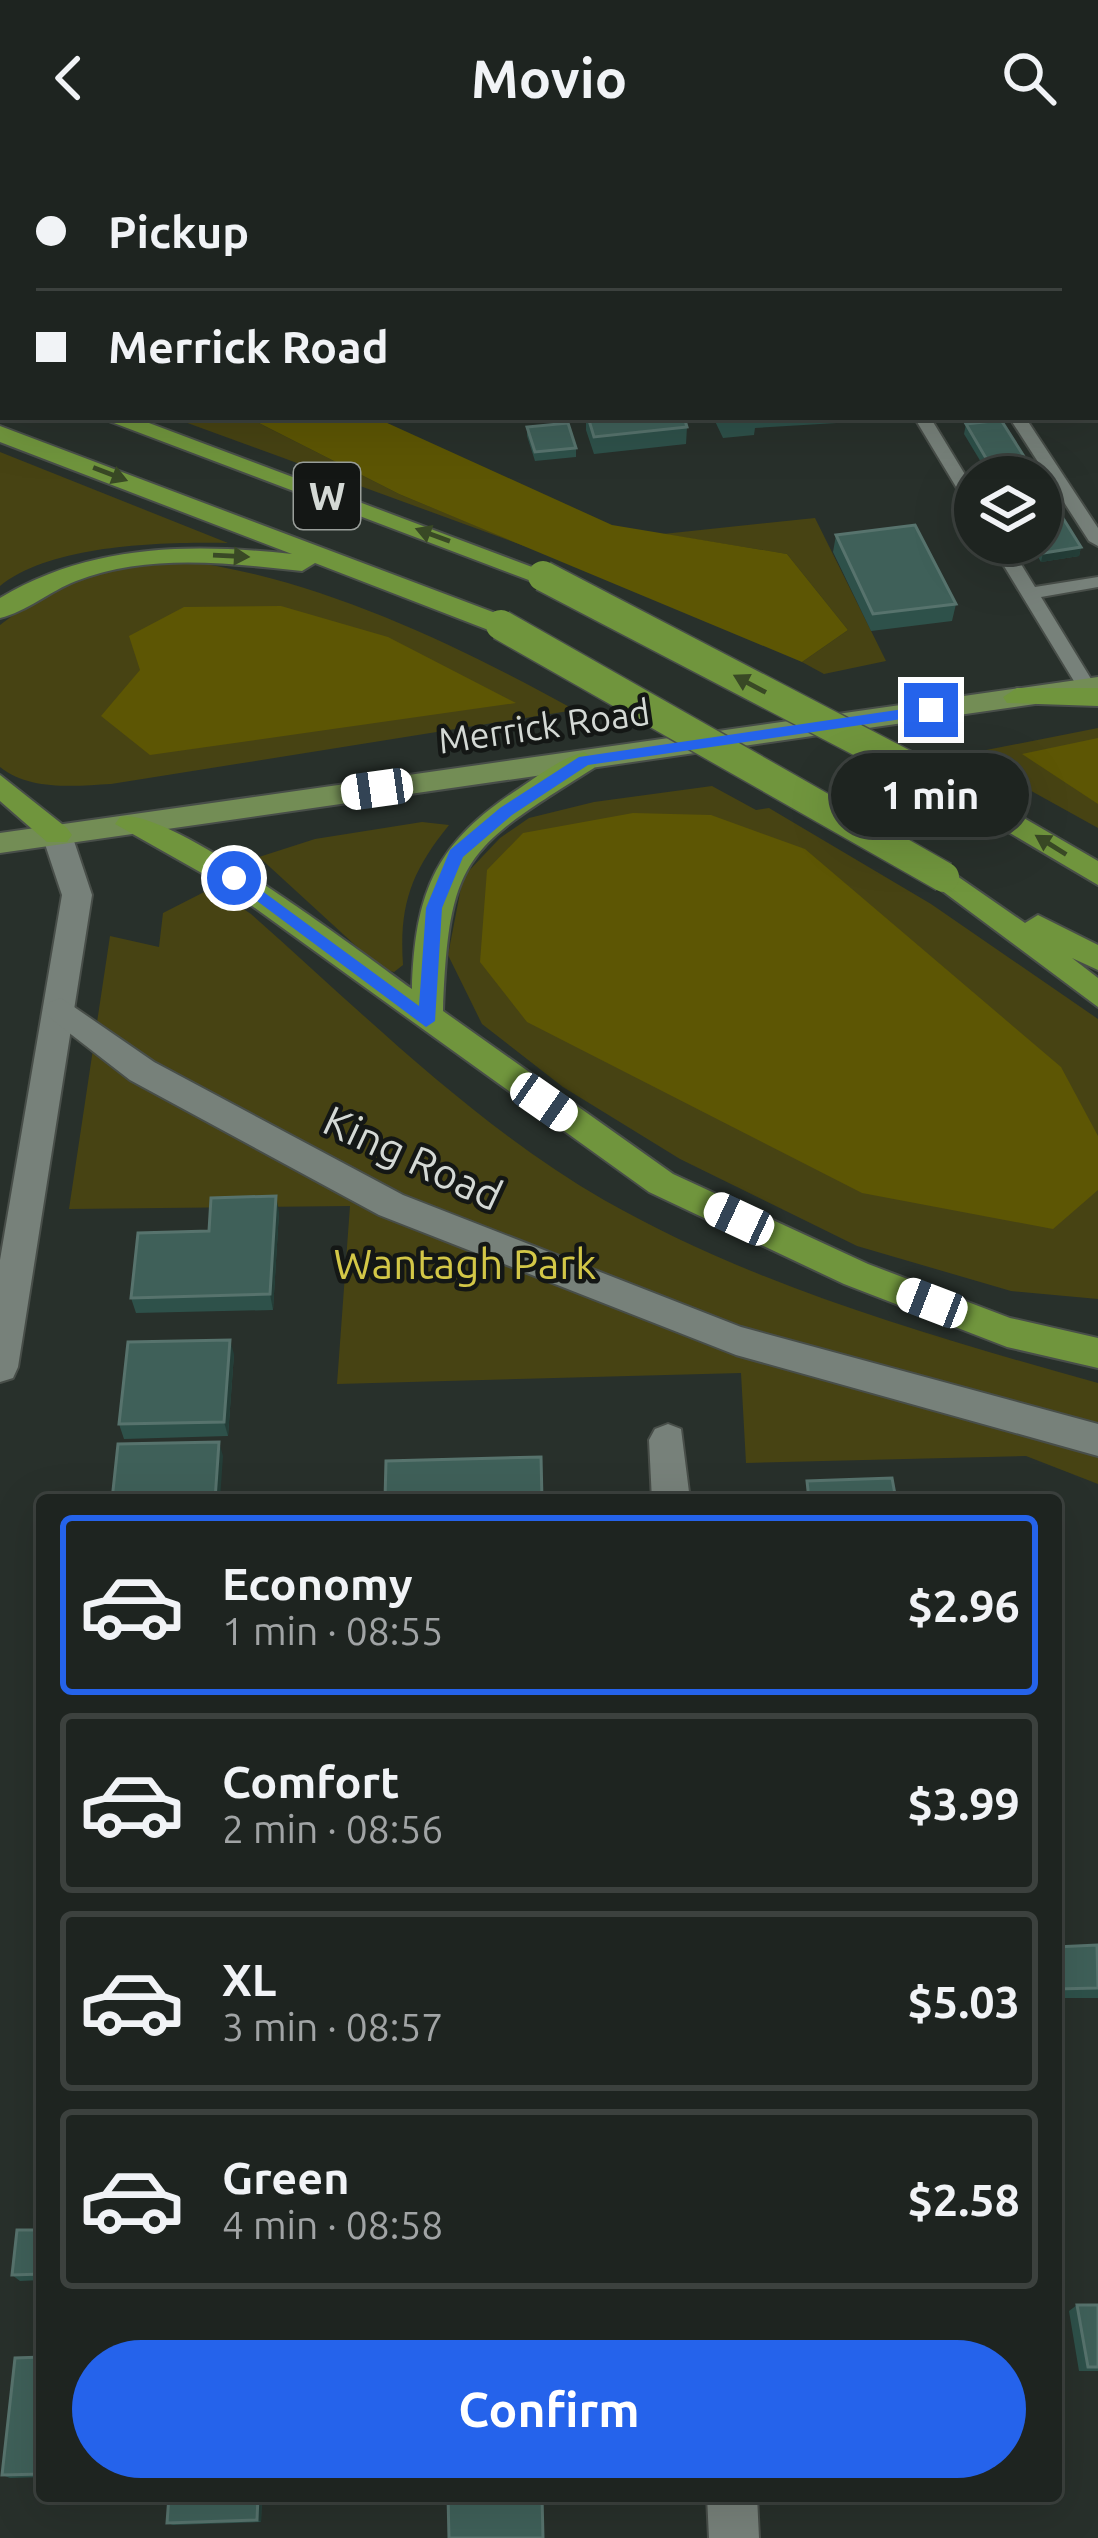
<!DOCTYPE html>
<html lang="en">
<head>
<meta charset="utf-8">
<style>
	:root { --surface:#1e2420; --page:#262c29; --text:#f1f3f6; --muted:#a1a4a5; --line:#3c413e; --accent:#2563eb }
	body { margin:0; font-family:Ubuntu,sans-serif; background:var(--page); color:var(--text); height:100vh; display:flex; flex-direction:column; font-size:45px; white-space:nowrap }
	* { box-sizing:border-box; margin:0 }
	p { font-size:39px; color:var(--muted) }
	.icon { flex:none; width:66px; height:66px; fill:none; stroke:currentColor; stroke-width:2; stroke-linecap:round; stroke-linejoin:round }
	.map { position:relative; flex:1; overflow:hidden }
	.side { position:absolute; left:36px; top:1338px; width:1026px; height:1008px; display:flex; flex-direction:column; background:var(--surface); border-radius:12px; box-shadow:0 12px 48px #0002,0 0 0 3px var(--line) }
	.side>* { flex:none }
	.guide { position:absolute; left:0px; top:0px; width:1098px; height:264px; box-shadow:0 12px 48px #0002,0 0 0 3px var(--line); display:grid; align-content:center; height:264px; padding:0 36px; background:var(--surface) }
	.tools { position:absolute; left:954px; top:300px; display:grid; gap:24px }
	.tools a { display:grid; place-items:center; width:108px; height:108px; border-radius:50%; background:var(--surface); box-shadow:0 12px 48px #0002,0 0 0 3px var(--line); font-size:60px }
	.end { position:absolute; width:54px; height:54px; margin:-27px; border:15px solid #2563eb; background:#fff; box-shadow:0 0 0 6px #fff }
	.from { border-radius:50% }
	.bubble { position:absolute; height:84px; border-radius:42px; background:var(--surface); box-shadow:0 12px 48px #0002,0 0 0 3px var(--line); font-size:39px; font-weight:600; line-height:84px; text-align:center }
	.car { position:absolute; width:36px; height:72px; margin:-36px -18px; border-radius:15px; box-shadow:0 0 9px 3px #0007; background:linear-gradient(#fff 24%,#345 0 40%,#fff 0 76%,#345 0 86%,#fff 0) }
	.guide b { display:flex; align-items:center; gap:42px; height:114px; font-size:45px }
	.guide b+b { border-top:3px solid var(--line) }
	.guide i { width:30px; height:30px; background:var(--text) }
	ul { padding:21px 0 0; list-style:none }
	li { display:flex; align-items:center; gap:36px; height:180px; margin:0 24px 18px; padding:0 12px; border:6px solid var(--line); border-radius:12px }
	li div { flex:1 }
	li b { display:block; font-size:45px }
	li em { font-style:normal; font-weight:600 }
	li.active { border-color:var(--accent) }
	li>.icon { width:108px; height:108px; stroke-width:1.5 }
	.cta { display:flex; gap:24px; margin-top:auto; padding:24px 36px }
	.cta a { flex:1; height:138px; border-radius:72px; background:var(--accent); color:#fff; font-size:48px; font-weight:600; line-height:138px; text-align:center }
	header { display:flex; justify-content:space-between; align-items:center; height:156px; padding:0 36px; background:var(--surface); font-size:54px; font-weight:600 }
	.map>svg:first-child { display:block }
	.green { fill:#474313 }
	.forest { fill:#5d5604 }
	.lines { fill:none; stroke-linecap:round; stroke-linejoin:round }
	.service-casing { stroke:#484e49; stroke-width:4 }
	.minor-casing { stroke:#484e49; stroke-width:4 }
	.tertiary-casing { stroke:#484e49; stroke-width:4 }
	.secondary-casing { stroke:#484e49; stroke-width:4 }
	.primary-casing { stroke:#484e49; stroke-width:4 }
	.motorway-casing { stroke:#484e49; stroke-width:4 }
	.service { fill:#77817a; fill-rule:evenodd }
	.minor { fill:#77817a; fill-rule:evenodd }
	.tertiary { fill:#77817a; fill-rule:evenodd }
	.secondary { fill:#77817a; fill-rule:evenodd }
	.primary { fill:#738d55; fill-rule:evenodd }
	.motorway { fill:#70953d; fill-rule:evenodd }
	.motorway-bridge-casing { stroke:#484e49; stroke-width:33; stroke-linecap:butt }
	.motorway-bridge { stroke:#70953d; stroke-width:30 }
	.wall { fill:#2e514a }
	.shaded-wall { fill:#243e38 }
	.building { fill:#3f6059; stroke:#57736d; stroke-width:3 }
	.oneway { fill:#394925 }
	.route { fill:#2563eb }
	.labels { text-anchor:middle; stroke-width:9; stroke-linejoin:round; paint-order:stroke }
	.far-street-label { font-size:36px; fill:#d4d9d5; stroke:#141715 }
	.shield { fill:#141715; stroke:#9a9f9b; stroke-width:3 }
	.shield-label { font-size:39px; font-weight:bold; fill:#d4d9d5 }
	.street-label { font-size:42px; fill:#d4d9d5; stroke:#141715 }
	.park-label { font-size:42px; fill:#d3c747; stroke:#141715 }
</style>
</head>
<body>
<header><svg class="icon" aria-label="back" viewBox="0 0 24 24"><path d="M15 5l-7 7 7 7"/></svg>Movio<svg class="icon" aria-label="search" viewBox="0 0 24 24"><circle cx="10" cy="10" r="6"/><path d="M15 15l6 6"/></svg></header>
<div class="map">
<svg width="1098" height="2382" viewBox="0 0 1098 2382">
	<rect width="100%" height="100%" fill="#28302b"/>
	<path class="green" d="M171,261H247L399,338L530,392Z
		M0,296L228,387C163,386 52,388 0,430Z
		M815,362L886,505L824,518L802,506L848,474L787,398L663,378Z
		M179,404C318,422 453,487 575,554L111,628C75,630 30,635 0,611V469C63,422 102,413 179,404Z
		M1098,572V672L990,612L999,609L976,596Z
		M712,630L756,654L769,652L931,748L1098,863V1143L1011,1135L857,1090L680,1003L563,931L482,868L448,799L463,721L500,682L529,662L594,646Z
		M422,666L449,669C411,716 399,749 403,809L394,816L380,812L259,701L315,683Z
		M212,732L251,758C364,858 473,968 604,1044C757,1131 930,1180 1098,1227V1328L1026,1300L746,1307L741,1217L337,1228L350,1050L69,1053L110,780L159,791L163,757Z"/>
	<path class="forest" d="M247,261H374L612,369L787,398L848,474L802,506L399,338Z
		M281,450L388,481L516,547L150,599L101,560L140,514L129,480L184,451Z
		M1098,582V648L1022,598Z
		M633,657L711,659L805,693L1061,911L1098,980V1034L1053,1073L862,1037L527,866L480,806L487,714L523,677Z"/>
	<g class="lines">
		<g class="service-casing">
			<path id="service" d="M1095,22H1098V31H1095Z
				M1095,225H1098V235H1095Z
				M914,261H930L975,335V354L967,349Z
				M1009,261H1025L1098,372V390L1089,385Z
				M990,387H1008L1035,431L1098,421V431L1041,441L1096,531L1094,535H1080Z"/>
		</g>
		<g class="minor-casing">
			<path id="minor" d="M1095,150H1098V164H1095Z
				M57,669L72,679L92,739L18,1211L13,1222L0,1226V1104L62,739L42,679Z
				M668,1268L681,1273L690,1344H652L649,1284L655,1273Z
				M707,2340H757L759,2382H709Z"/>
		</g>
		<g class="tertiary-casing">
			<path id="tertiary" d="M61,842L154,906L403,1039L741,1171L1098,1268V1300L736,1199L379,1059L130,924L50,862L45,854L50,846Z"/>
		</g>
		<g class="secondary-casing">
			<path id="secondary" d="M1078,0H1098V7L1095,3Z
				M1095,45L1098,46V85L1095,84Z"/>
		</g>
		<g class="primary-casing">
			<path id="primary" d="M1098,521V539L0,697V677Z"/>
		</g>
		<g class="motorway-casing">
			<path id="motorway" d="M143,0H166L141,3Z
				M3,126V141L0,142V127Z
				M0,213L3,214V229L0,228Z
				M98,261H133L556,420L552,426H534Z
				M0,270L511,463L514,469L511,475H491L315,407L302,415C228,407 147,397 76,425C50,435 26,456 0,462V442C90,388 190,387 292,398L0,286Z
				M1017,532H1098V550L1007,547L1003,541Z
				M584,596L598,605L594,612C465,693 449,700 443,855L673,1018L868,1108L1010,1162L1098,1182V1212L1007,1191L844,1128L649,1036L223,729L115,668L120,661C166,648 366,800 412,833C415,735 436,686 520,632C539,619 561,602 584,596Z
				M0,619L67,672L72,679L67,686H47L0,645Z
				M1003,650L1098,705V729L993,667L988,660Z
				M944,711L1025,767L1038,759L1098,789V814L1072,802L1098,822V851L933,728L929,721Z"/>
		</g>
		<use href="#service" class="service"/>
		<use href="#minor" class="minor"/>
		<use href="#tertiary" class="tertiary"/>
		<use href="#secondary" class="secondary"/>
		<use href="#primary" class="primary"/>
		<use href="#motorway" class="motorway"/>
		<g class="motorway-bridge-casing">
			<path id="motorway-bridge" d="M543,420L1003,660
				M501,469L944,721"/>
		</g>
		<use href="#motorway-bridge" class="motorway-bridge"/>
	</g>
	<path class="wall" d="M586,261H684L687,271L686,288L594,298L586,274Z
		M713,261H838L837,267L755,272L754,279L723,282Z
		M966,268L1037,321H990L964,278Z
		M527,271L576,292V301L535,305L527,280Z
		M836,379L956,448L952,465L871,475L833,396Z
		M1030,387H1041L1081,391L1079,400L1041,406Z
		M279,1056L273,1154L136,1157L131,1142L209,1075Z
		M234,1198L228,1280L124,1283L119,1268Z
		M1056,1791L1098,1795V1842H1056Z
		M42,2021V2124L20,2125L12,2119L36,2074Z
		M1077,2149H1098V2215H1079L1069,2155Z
		M42,2201V2321L10,2322L2,2319Z
		M169,2340H262L261,2366L173,2369L167,2367Z"/>
	<path class="shaded-wall" d="M1081,391L1079,400L1041,406L1043,397Z
		M276,1040L279,1056L273,1154L270,1138Z
		M230,1184L234,1198L228,1280L224,1266Z
		M219,1286L223,1300L220,1344H215Z
		M258,2340H262L261,2366L257,2364Z"/>
	<path class="building" d="M445,0H526L525,3H445Z
		M554,0H609V3H554Z
		M637,0H681V3H636Z
		M719,0H759V3H719Z
		M799,0H847V3H798Z
		M588,261H684L687,271L594,281Z
		M722,261H756V262L724,265Z
		M1001,264L1037,321H997L966,268Z
		M568,267L576,292L535,296L527,271Z
		M1041,327L1081,391L1043,397L1037,387H1041Z
		M915,369L956,448L873,458L836,379Z
		M276,1040L270,1138L131,1142L138,1077L209,1075L211,1042Z
		M230,1184L224,1266L119,1268L128,1186Z
		M219,1286L215,1344H112L118,1288Z
		M541,1301L542,1344H385L386,1305Z
		M892,1322L896,1344H809L807,1325Z
		M1097,1789L1098,1832L1056,1833V1791Z
		M42,2021V2118L12,2119L17,2074H36Z
		M1077,2149H1098V2211H1088Z
		M42,2201V2318L2,2319L15,2202Z
		M169,2340H258L257,2364L167,2367Z
		M448,2340H542L543,2382H449Z"/>
	<defs><path id="oneway-solid" d="M-6-.8H1V-3.2L6.5 0L1 3.2V.8H-6Z" transform="scale(3)"/></defs>
	<g class="oneway">
		<use href="#oneway-solid" transform="translate(110 318) rotate(21)"/>
		<use href="#oneway-solid" transform="translate(433 379) rotate(-160)"/>
		<use href="#oneway-solid" transform="translate(231 400) rotate(3)"/>
		<use href="#oneway-solid" transform="translate(750 528) rotate(-152)"/>
		<use href="#oneway-solid" transform="translate(1051 689) rotate(-148)"/>
	</g>
	<path class="route" d="M931,549L936,558L588,609L512,659L463,701L442,752L435,865L426,871L226,722L239,718L419,850L426,752L450,694L500,652L579,601Z"/>
	<g class="labels">
		<g class="far-street-label">
			<text transform="translate(544 570) rotate(-8)" y="13">Merrick Road</text>
		</g>
		<rect class="shield" x="294" y="307" width="66" height="66" rx="9"/>
		<g class="shield-label">
			<text x="327" y="354">W</text>
		</g>
		<g class="street-label">
			<text transform="translate(413 1002) rotate(25)" y="15">King Road</text>
		</g>
		<g class="park-label">
			<text x="465" y="1123">Wantagh Park</text>
		</g>
	</g>
</svg>
<div class="tools">
<a><svg class="icon" aria-label="layers" viewBox="0 0 24 24"><path d="M12 4l9 5-9 5-9-5zM3 14l9 5 9-5"/></svg></a>
</div>
<i class="end from" style="left:234px;top:722px"></i>
<i class="end" style="left:931px;top:554px"></i>
<div class="bubble" style="left:831px;top:597px;width:198px">1 min</div>
<i class="car" style="left:377px;top:633px;rotate:262deg"></i>
<i class="car" style="left:544px;top:946px;rotate:125deg"></i>
<i class="car" style="left:739px;top:1063px;rotate:295deg"></i>
<i class="car" style="left:932px;top:1147px;rotate:291deg"></i>
<div class="guide">
<b><i class="from"></i>Pickup</b>
<b><i></i>Merrick Road</b>
</div>
<section class="side">
<ul>
<li class="active"><svg class="icon" aria-label="car" viewBox="0 0 24 24"><path d="M5 17H2v-5l4-1 3-4h7l3 4 3 1v5h-3M9 17h6M6 11h13"/><circle cx="7" cy="17" r="2"/><circle cx="17" cy="17" r="2"/></svg><div><b>Economy</b><p>1 min · 08:55</p></div><em>$2.96</em></li>
<li><svg class="icon" aria-label="car" viewBox="0 0 24 24"><path d="M5 17H2v-5l4-1 3-4h7l3 4 3 1v5h-3M9 17h6M6 11h13"/><circle cx="7" cy="17" r="2"/><circle cx="17" cy="17" r="2"/></svg><div><b>Comfort</b><p>2 min · 08:56</p></div><em>$3.99</em></li>
<li><svg class="icon" aria-label="car" viewBox="0 0 24 24"><path d="M5 17H2v-5l4-1 3-4h7l3 4 3 1v5h-3M9 17h6M6 11h13"/><circle cx="7" cy="17" r="2"/><circle cx="17" cy="17" r="2"/></svg><div><b>XL</b><p>3 min · 08:57</p></div><em>$5.03</em></li>
<li><svg class="icon" aria-label="car" viewBox="0 0 24 24"><path d="M5 17H2v-5l4-1 3-4h7l3 4 3 1v5h-3M9 17h6M6 11h13"/><circle cx="7" cy="17" r="2"/><circle cx="17" cy="17" r="2"/></svg><div><b>Green</b><p>4 min · 08:58</p></div><em>$2.58</em></li>
</ul>
<div class="cta"><a>Confirm</a></div>
</section>
</div>
</body>
</html>
